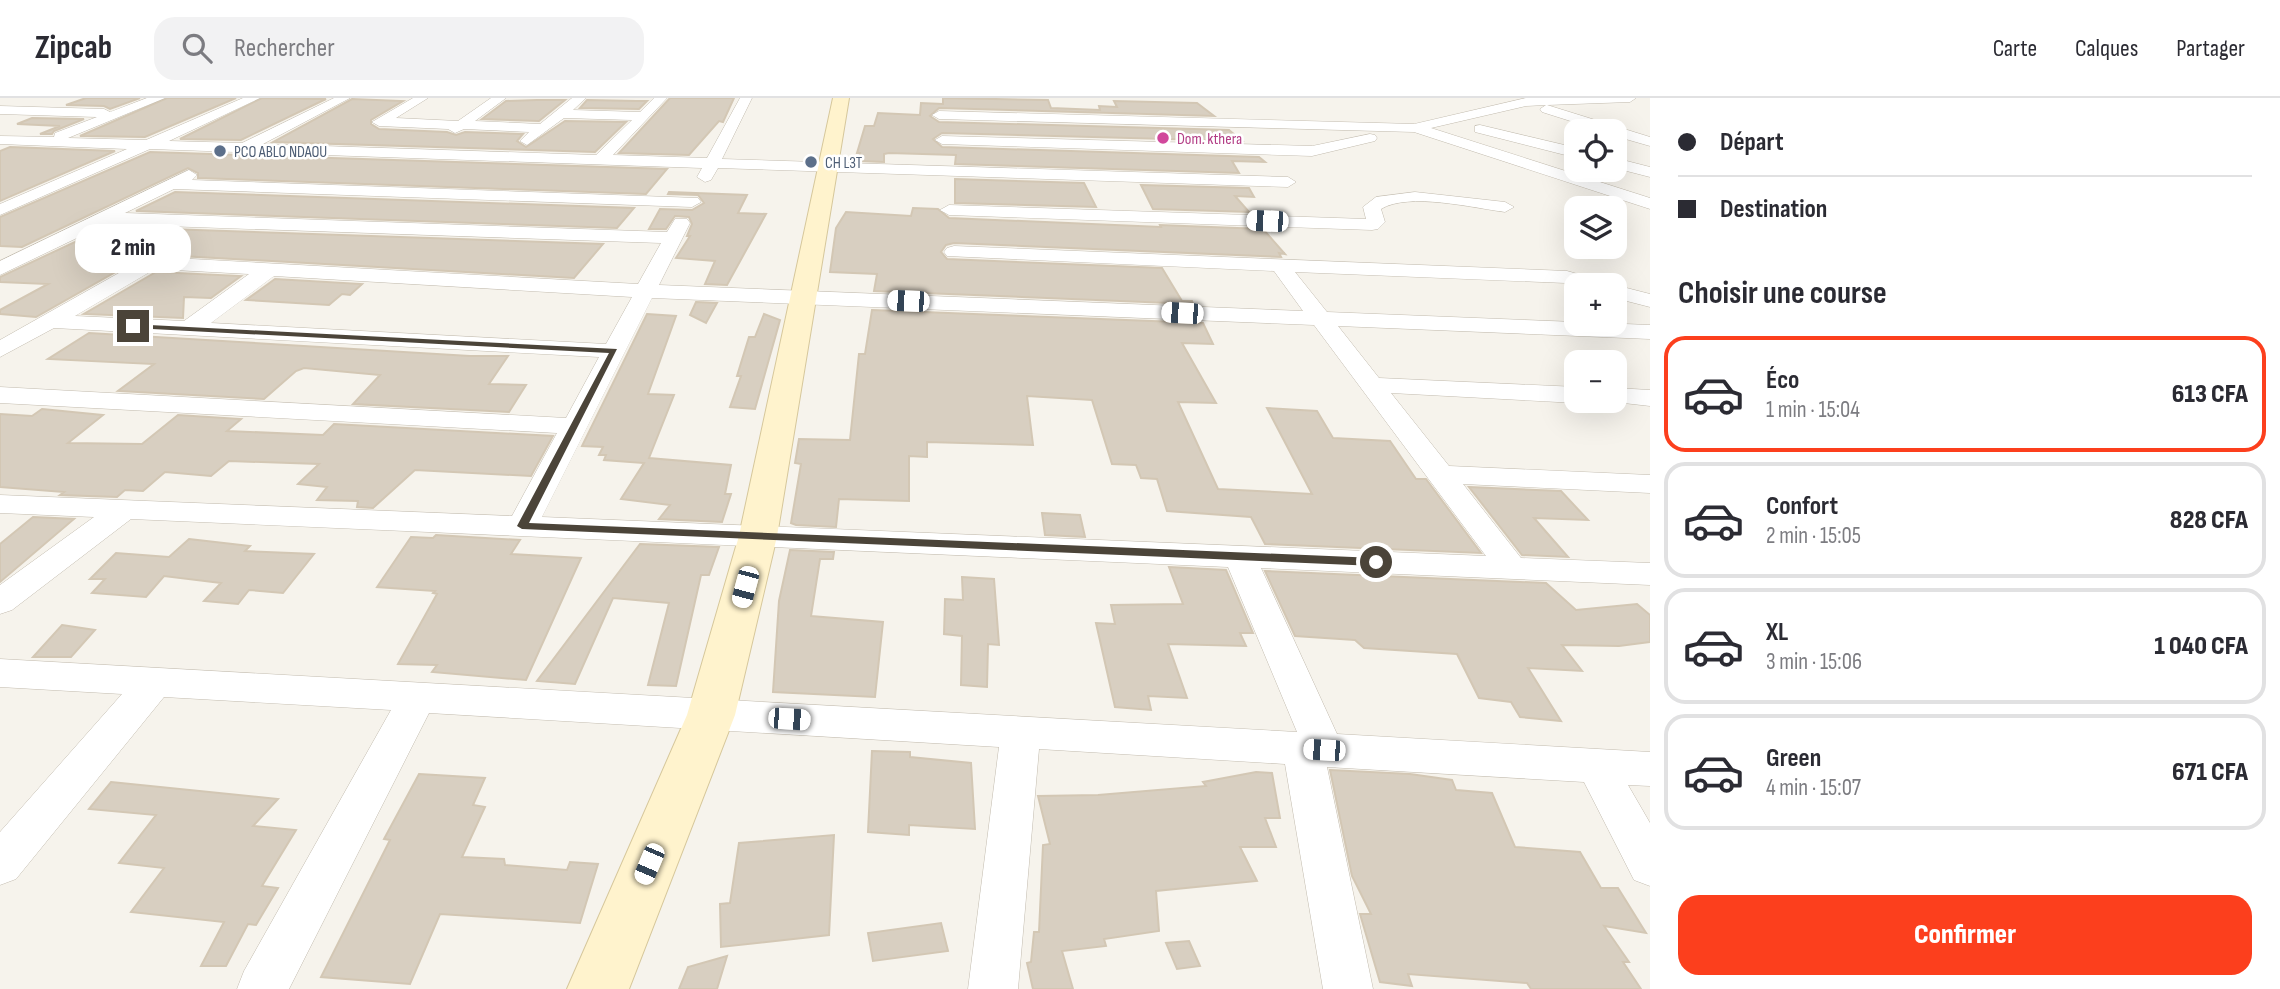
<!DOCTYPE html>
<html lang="fr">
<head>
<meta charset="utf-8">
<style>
	:root { --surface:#fff; --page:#f2f2f3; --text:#2b2b33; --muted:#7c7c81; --line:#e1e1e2; --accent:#fc3f1d }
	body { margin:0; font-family:"Sofia Sans Condensed",sans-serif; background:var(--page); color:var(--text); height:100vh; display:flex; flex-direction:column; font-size:26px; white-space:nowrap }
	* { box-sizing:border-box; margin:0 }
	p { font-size:23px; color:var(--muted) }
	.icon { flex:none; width:38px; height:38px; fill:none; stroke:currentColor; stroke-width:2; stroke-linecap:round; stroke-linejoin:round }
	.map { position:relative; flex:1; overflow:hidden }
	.panel { display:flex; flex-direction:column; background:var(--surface); width:630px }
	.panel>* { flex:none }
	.guide { display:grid; align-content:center; height:154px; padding:0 28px; background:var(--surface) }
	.fabs { position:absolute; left:1564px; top:21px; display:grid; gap:14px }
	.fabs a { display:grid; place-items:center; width:63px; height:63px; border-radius:14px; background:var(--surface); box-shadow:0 7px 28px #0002; font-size:35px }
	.end { position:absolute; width:32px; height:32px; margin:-16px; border:9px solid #4b4439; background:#fff; box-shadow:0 0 0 4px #fff }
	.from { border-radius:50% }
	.bubble { position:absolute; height:49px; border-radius:21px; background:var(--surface); box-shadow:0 7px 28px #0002; font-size:23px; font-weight:800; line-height:49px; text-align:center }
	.car { position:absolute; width:21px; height:42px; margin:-21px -10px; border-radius:9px; box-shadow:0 0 5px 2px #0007; background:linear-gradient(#fff 24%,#345 0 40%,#fff 0 76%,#345 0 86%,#fff 0) }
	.guide b { display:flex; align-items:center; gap:24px; height:66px; font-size:26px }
	.guide b+b { border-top:2px solid var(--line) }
	.guide i { width:18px; height:18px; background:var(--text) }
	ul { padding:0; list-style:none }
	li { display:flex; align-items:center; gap:21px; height:116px; margin:0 14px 10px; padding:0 14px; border:4px solid var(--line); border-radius:21px }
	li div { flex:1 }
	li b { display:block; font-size:26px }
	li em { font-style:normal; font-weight:800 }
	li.on { border-color:var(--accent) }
	li>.icon { width:63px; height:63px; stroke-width:1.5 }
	h2 { padding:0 28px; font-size:32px; line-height:84px }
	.button { display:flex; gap:14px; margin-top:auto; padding:14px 28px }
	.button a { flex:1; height:80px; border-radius:21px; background:var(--accent); color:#fff; font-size:28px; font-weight:800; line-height:80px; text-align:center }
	header { display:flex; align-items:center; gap:42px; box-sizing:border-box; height:98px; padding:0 35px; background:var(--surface); border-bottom:2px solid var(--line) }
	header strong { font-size:33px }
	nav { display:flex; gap:38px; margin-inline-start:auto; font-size:24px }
	.search { width:490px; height:63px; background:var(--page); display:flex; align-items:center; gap:18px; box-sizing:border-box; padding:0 24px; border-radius:21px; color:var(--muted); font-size:26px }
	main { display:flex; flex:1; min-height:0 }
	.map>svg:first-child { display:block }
	.building { fill:#d8cfc1; stroke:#d3c7b4; stroke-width:2 }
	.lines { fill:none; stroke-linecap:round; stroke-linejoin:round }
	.street-casing { stroke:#c2bbae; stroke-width:1 }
	.secondary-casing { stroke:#d6c79b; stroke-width:2 }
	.street { fill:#fff; fill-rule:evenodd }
	.secondary { fill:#fff3cd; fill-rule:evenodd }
	.route { fill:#4b4439 }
	.hotel-dot { fill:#d1479c; stroke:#fff; stroke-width:2.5 }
	.service-dot { fill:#5c6f8a; stroke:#fff; stroke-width:2.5 }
	.labels { text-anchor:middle; stroke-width:5; stroke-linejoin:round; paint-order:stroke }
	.far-hotel-label { font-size:16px; fill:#b23c85; stroke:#fff; text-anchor:start }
	.far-service-label { font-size:16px; fill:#4e5e75; stroke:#fff; text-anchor:start }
</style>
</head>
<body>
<header>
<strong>Zipcab</strong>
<div class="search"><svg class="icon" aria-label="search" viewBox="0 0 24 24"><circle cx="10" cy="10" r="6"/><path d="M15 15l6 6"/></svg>Rechercher</div>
<nav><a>Carte</a><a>Calques</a><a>Partager</a></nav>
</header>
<main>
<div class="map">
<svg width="1650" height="891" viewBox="0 0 1650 891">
	<rect width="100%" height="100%" fill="#f6f3ec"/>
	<path class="building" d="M86,0H140L110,11L104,8L66,7Z
		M167,0H236L145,39L80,38Z
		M262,0L326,1L241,42L180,41Z
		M670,0H734L723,24L719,23L689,57L619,55Z
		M943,0L1048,2L1051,10L1100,12L1099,8L1117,9L1114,3L1197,5L1214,18L939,10L930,18L939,24L1229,32L1242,43L942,35L933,41L942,49L1259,59L1265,64L1232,63L1239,75L955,66L956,57L889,55L884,56V64L859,63L860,55H857L865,28H874L878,15L920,17L921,5L943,6Z
		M352,1L403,3L371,22V26L379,31L447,34L456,37L465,34L523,36L517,43L526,49L565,23L626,24L595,54L273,44Z
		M537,2H565L539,23L482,21L506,3Z
		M587,2L636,3H647L639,11L580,10Z
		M32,20L84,21L54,33L52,36H40L60,28L17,26Z
		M10,49L115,53L0,103V53Z
		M150,54L667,71L646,96L198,80V75L188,70L22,149L0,148V119Z
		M955,81L1084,85L1096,109L955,105Z
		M1141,87L1249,90L1254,99L1235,98L1249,114L1153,111Z
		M175,94L634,110L617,130L136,113Z
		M669,94L747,97L738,115L766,116L727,187L705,186L715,163L676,160L690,138H687L692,126L689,119L675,118L666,131H649L660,111L692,112L704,105L698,97L668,96Z
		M913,110L938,111L949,120L1161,129L1160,127L1263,131L1285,156L1279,155L1281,159L954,145L946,147L941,154L947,161L1162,170L1182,203H1192L1193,206L874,193L877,176L830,174L836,130L846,114L911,118Z
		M107,129L603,146L574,180L181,158L185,153L181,147L165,146L36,219L0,216V212L48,186L0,184V179Z
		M156,174L241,178L211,200L184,199L183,220L84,216Z
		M275,181L362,186L350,197L342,196L329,207L246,202Z
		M696,204L717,205L706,225L690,217Z
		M872,212L1203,225L1213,246L1182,245L1216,305L1178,304L1218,391L1312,396L1267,310L1317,313L1333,340L1390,343L1416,381H1426L1481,455L1265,446L1251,419L1167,413L1157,381L1141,380L1136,367L1112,366L1092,302L1027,298L1033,347L927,344V359L909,358V403L839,401L836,429L796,427L791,425L801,366L795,365L799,341L850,342L859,256H865Z
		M647,216L676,218L648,296L674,297L649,360L731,367L725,396H731L722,424L659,421L670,407L621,401L644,365L604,362L606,357H599L603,349L582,348Z
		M764,216L780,222L755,311L730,309L741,278H737L749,239H755Z
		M89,235L470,258H508L489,286L526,287L509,314L353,306L380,277L304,270L296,273L264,301L118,293L154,266L48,261Z
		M42,311L103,317L68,345L142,346L178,317L241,321L227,333L323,337L334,326L553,338L531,378L415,372L373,410L357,409L358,403L317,402L327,389L298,386L319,366L229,363L211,378L165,374L143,393L125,392L117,399L60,397L64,394L0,389V316L32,318Z
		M1469,389L1561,393L1588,422L1534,420L1568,459L1522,457Z
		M1042,415L1080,417L1085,439L1045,437Z
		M33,419L74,421L0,484V446Z
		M436,437L520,442L511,456L581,460L526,582L432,574L437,567L398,566L437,496L433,495L435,493L377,489L411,439L433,440Z
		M189,441L250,448L245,453L314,456L283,495L249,492L238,506L204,503L221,485L164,478L146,499L92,495L105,481H90L116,455L169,459Z
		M640,446L719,449L709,477H701L676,588L648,587L669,505L613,500L575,586L537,583Z
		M790,452L834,454L833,461H820L811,518L883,524L875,599L773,594L779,503Z
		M1169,469L1226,472L1253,535H1240L1246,548L1168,546L1187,600L1148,598L1151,612L1115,609L1096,525L1115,526L1111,507L1183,506Z
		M1265,473L1546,485L1576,512L1637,506L1650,517V544L1619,548L1562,547L1582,573L1528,570L1561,623L1520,619L1511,604L1479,600L1457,556L1364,550L1355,542L1295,538Z
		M962,479L994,481L999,547L988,546L987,589L961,587L962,538L944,536L945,501L963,502Z
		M62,527L95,532L71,559H33Z
		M872,653L910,654V659L971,665L975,731L909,727V737L868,734Z
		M1330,672L1410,676L1452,682L1456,692L1492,695L1515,749L1580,754L1601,790H1618L1646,835L1604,828L1629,864H1623L1641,891H1531L1527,885L1408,876L1412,888L1380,884L1360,816H1371L1352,778Z
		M1256,674L1272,675L1280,720H1265L1276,749H1240L1257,783L1156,793L1159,833L1104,841L1106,848L1062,853L1073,891H1033L1027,865L1031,864L1034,834H1039L1043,747L1050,746L1038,698L1098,697L1206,688L1203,684Z
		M419,676L485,680L473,707L485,709L462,759L504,761L505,767L567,772L570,764L598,766L580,825L440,816L410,886L321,879L390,742L384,741Z
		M111,684L278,701L253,728L296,732L262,788L278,790L256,827L248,826L226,868H201L224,824L131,814L164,770L119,765L156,717L89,711Z
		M834,737L829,837L721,849L720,806L730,805L739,745Z
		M941,825L948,853L873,863L868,835Z
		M1189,843L1200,868L1177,871L1166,845Z
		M727,858L717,891H679L688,869Z"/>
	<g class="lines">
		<g class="street-casing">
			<path id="street" d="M147,0H165L68,40L146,42L243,0H260L169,43L242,45L334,0H350L263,46L596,57L632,22L564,20L527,47L520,43L529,34L464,31L455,35L448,31L379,28L372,24L413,0H428L396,20L458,23L491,0H506L475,23L540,26L572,0H586L573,12L640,14L654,0H667L613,57L707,60L740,0H752L722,61L1288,79L1296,84L1288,89L718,70L711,82L705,84L697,79L702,70L150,51L0,117V106L127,51L0,46V38L54,39L55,35L97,19L0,16V8L104,11L110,14Z
				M1526,0H1636L1630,4L1547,7L1650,39V48L1615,38V33H1602L1542,14L1540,11L1546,7L1526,8L1431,30L1650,100V111L1414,34L939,21L932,17L939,13L1414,26Z
				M1480,27L1577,50V60L1475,34V28Z
				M1370,36L1375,37L1377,40L1375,43L1312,58L942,46L935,42L942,38L1312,48Z
				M1615,60L1650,69V79L1615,70Z
				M189,72L197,77L192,82L698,100L701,104L692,109L174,91L125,115L667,134L675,121H687L690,125L659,187L1303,213L1274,173L947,158L944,154L947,150L954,148L1567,173L1602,183L1605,187L1577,188L1566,185L1295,174L1327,214L1650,227V241L1338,228L1379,280L1577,289V303H1584L1577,305L1391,295L1449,368L1650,377V395L1463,386L1521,460L1650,465V487L1261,470L1337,636L1650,654V688L1628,687L1650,725V788L1634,782L1584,684L1327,669L1373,891H1323L1285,666L1039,651L1018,891H968L999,649L429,615L289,891H237L244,873L391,612L164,599L16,781L0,787V734L122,596L0,589V561L1297,634L1228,469L131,421L12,512L0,516V487L94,419L0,415V397L512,418L557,335L0,305V289L566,320L599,259L54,230L0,259V242L165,149H179L182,153L174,160L638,186L661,145L106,126L0,177V163ZM155,171L249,176L184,223L75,218ZM274,178L632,199L606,246L211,225ZM652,200L1314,227L1486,458L542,419Z
				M1415,94L1505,104L1514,109L1505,114C1473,110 1409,94 1381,111L1385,124L1378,131L1372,132L949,117L940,112L949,107L1366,121L1363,109L1376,99Z
				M1613,187H1615L1650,196V209L1615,200V187Z
				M1615,290L1650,292V308L1606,303H1615Z"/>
		</g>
		<g class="secondary-casing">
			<path id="secondary" d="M833,0H849L777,438L735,617L629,891H567L687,617L739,438Z"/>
		</g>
		<use href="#street" class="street"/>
		<use href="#secondary" class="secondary"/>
	</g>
	<path class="route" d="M130,226L617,251L529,425L1376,460L1382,464L1376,468L522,431L517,428L609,255L133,230Z"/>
	<circle class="hotel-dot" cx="1163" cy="40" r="7"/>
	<g class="service-dot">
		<circle cx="220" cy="53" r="7"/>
		<circle cx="811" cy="64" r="7"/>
	</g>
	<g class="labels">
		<g class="far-hotel-label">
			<text x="1177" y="46">Dom. kthera</text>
		</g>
		<g class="far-service-label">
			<text x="234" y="59">PCO ABLO NDAOU</text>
			<text x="825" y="70">CH L3T</text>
		</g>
	</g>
</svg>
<div class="fabs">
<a><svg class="icon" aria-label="locate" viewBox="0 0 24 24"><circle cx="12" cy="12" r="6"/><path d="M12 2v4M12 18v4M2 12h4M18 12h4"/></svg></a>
<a><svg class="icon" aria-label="layers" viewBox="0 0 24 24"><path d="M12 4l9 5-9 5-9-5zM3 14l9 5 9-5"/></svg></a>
<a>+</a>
<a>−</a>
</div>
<i class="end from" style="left:1376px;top:464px"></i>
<i class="end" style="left:133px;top:228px"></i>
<div class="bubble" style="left:75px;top:126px;width:116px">2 min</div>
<i class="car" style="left:1267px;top:123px;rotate:272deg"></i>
<i class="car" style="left:908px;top:203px;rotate:272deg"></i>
<i class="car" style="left:1182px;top:215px;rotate:273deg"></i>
<i class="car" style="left:745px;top:489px;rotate:195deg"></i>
<i class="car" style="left:789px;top:621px;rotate:94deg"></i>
<i class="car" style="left:1324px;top:652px;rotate:273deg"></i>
<i class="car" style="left:649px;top:766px;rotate:203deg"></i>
</div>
<section class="panel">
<div class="guide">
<b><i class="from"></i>Départ</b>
<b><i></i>Destination</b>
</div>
<h2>Choisir une course</h2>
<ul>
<li class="on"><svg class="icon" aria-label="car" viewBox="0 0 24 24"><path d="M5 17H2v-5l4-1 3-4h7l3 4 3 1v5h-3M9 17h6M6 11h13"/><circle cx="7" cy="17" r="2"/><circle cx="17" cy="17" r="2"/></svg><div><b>Éco</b><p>1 min · 15:04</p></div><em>613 CFA</em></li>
<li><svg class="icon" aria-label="car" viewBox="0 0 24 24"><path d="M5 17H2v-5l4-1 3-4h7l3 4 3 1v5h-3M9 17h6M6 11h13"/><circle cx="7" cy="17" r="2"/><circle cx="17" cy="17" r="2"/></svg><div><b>Confort</b><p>2 min · 15:05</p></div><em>828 CFA</em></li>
<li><svg class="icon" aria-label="car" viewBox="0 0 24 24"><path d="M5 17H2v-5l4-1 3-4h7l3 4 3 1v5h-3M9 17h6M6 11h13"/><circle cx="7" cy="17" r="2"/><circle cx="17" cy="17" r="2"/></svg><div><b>XL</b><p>3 min · 15:06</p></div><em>1 040 CFA</em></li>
<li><svg class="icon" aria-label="car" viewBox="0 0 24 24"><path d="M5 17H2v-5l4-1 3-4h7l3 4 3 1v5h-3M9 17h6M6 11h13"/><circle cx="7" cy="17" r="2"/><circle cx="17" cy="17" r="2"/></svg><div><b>Green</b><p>4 min · 15:07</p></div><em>671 CFA</em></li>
</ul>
<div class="button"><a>Confirmer</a></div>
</section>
</main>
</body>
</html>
